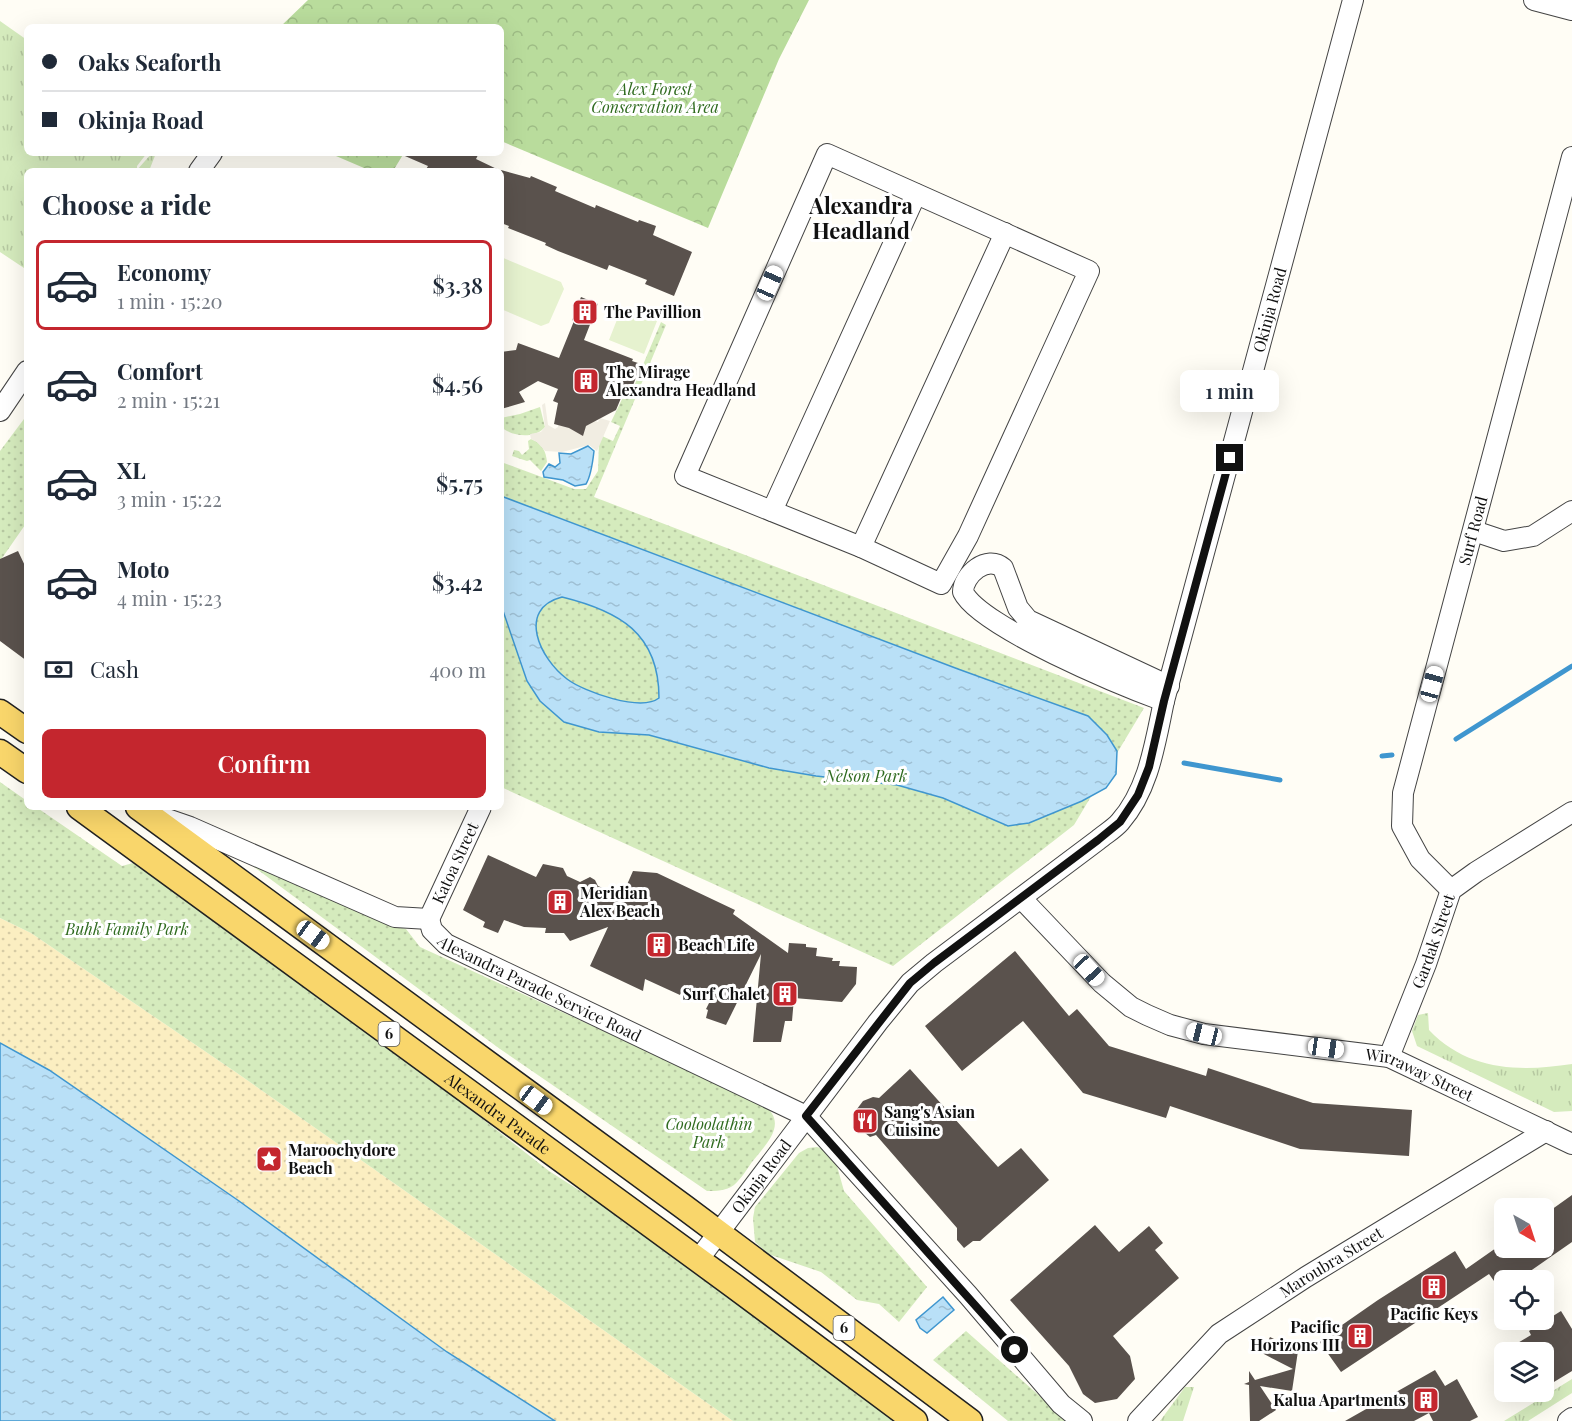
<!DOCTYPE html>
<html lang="en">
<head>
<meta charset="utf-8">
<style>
	:root { --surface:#fff; --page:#f2f2f3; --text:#1f2937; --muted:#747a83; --line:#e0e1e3; --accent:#c4262e }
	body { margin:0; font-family:"Playfair Display",serif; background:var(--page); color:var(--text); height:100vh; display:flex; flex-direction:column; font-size:22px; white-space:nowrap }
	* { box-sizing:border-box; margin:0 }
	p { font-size:20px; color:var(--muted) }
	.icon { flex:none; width:33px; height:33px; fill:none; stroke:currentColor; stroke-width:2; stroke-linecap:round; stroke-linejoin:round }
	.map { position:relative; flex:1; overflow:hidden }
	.drawer { position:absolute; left:24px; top:168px; width:480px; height:642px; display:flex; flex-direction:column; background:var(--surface); border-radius:9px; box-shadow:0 6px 24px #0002 }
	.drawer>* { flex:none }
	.top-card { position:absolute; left:24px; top:24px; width:480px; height:132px; border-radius:9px; box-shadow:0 6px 24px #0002; display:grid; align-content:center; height:132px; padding:0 18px; background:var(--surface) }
	.needle { width:39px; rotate:141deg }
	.buttons { position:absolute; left:1494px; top:1198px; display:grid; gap:12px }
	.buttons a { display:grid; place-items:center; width:60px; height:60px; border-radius:9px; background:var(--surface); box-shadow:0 6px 24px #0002; font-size:30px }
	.end { position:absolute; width:27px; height:27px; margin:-14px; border:8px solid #111; background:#fff; box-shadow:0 0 0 3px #fff }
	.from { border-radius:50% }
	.bubble { position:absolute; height:42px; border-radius:9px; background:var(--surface); box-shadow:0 6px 24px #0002; font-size:20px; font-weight:600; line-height:42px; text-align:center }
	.car { position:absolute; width:18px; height:36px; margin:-18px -9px; border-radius:8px; box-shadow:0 0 4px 2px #0007; background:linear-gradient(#fff 24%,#345 0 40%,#fff 0 76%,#345 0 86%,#fff 0) }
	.top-card b { display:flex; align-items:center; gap:21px; height:57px; font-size:22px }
	.top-card b+b { border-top:2px solid var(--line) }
	.top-card i { width:15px; height:15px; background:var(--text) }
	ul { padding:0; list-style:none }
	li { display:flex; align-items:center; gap:18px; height:90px; margin:0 12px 9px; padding:0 6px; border:3px solid transparent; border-radius:9px }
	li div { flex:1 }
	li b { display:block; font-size:22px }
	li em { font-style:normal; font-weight:600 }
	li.current { border-color:var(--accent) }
	li>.icon { width:54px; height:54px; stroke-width:1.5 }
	h2 { padding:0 18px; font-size:27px; line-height:72px }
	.pay { display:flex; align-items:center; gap:15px; height:66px; padding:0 18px; font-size:22px }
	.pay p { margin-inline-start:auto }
	.button { display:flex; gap:12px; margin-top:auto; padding:12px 18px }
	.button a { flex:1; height:69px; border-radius:9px; background:var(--accent); color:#fff; font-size:24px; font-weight:600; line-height:69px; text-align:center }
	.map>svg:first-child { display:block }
	.grass { fill:url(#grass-tufts) }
	.forest { fill:url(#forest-crowns) }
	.sand { fill:url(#sand-dots) }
	.park { fill:url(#park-dots) }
	.pitch { fill:#e6f2cf }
	.plaza { fill:#f1ede2 }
	.water { fill:url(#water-ripples); stroke:#3f96cf; stroke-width:1.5; fill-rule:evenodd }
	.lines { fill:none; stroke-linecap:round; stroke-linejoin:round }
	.stream { stroke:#3f96cf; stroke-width:5 }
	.building { fill:#5a524d }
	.minor-casing { stroke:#444; stroke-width:22 }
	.major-casing { stroke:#222; stroke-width:27 }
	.minor { stroke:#fff; stroke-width:20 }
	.major { stroke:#f9d66b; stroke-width:24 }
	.route { stroke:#111; stroke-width:8 }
	.labels { text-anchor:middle; stroke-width:6; stroke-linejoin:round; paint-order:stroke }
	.shield { fill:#fff; stroke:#585858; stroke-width:1.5 }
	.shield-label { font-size:15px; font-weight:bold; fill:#111 }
	.park-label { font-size:16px; font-style:italic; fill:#2f6b1f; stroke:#fff }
	.street-label { font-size:16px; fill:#111; stroke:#fff }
	.poi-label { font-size:16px; font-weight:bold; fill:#111; stroke:#fff; text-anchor:start }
	.district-label { font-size:22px; font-weight:bold; fill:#111; stroke:#fff }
</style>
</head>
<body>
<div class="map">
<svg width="1572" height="1421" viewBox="0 0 1572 1421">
	<defs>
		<pattern id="grass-tufts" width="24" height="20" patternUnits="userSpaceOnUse" patternTransform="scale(1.5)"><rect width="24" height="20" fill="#d5ebbd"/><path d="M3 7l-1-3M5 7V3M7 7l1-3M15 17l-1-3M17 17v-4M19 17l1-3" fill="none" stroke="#b6c8a1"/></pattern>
		<pattern id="forest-crowns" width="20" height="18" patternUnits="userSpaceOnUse" patternTransform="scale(1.5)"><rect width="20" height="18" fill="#b9dc9c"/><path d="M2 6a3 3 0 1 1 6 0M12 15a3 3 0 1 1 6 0" fill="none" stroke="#9ebc85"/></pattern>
		<pattern id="sand-dots" width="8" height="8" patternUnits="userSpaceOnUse" patternTransform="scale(1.5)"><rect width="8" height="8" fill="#fbeec1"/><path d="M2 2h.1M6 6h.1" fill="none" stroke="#d6cba5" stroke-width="1.8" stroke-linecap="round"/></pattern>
		<pattern id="park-dots" width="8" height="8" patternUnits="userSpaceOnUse" patternTransform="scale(1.5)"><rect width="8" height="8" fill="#d5ebbd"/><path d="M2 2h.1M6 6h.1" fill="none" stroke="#b6c8a1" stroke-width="1.8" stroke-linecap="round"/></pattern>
		<pattern id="water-ripples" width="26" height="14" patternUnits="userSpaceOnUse" patternTransform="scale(1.5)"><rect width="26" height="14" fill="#b9e0f7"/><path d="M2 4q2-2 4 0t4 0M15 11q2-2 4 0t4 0" fill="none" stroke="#9ebfd3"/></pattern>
	</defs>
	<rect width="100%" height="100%" fill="#fffdf5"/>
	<path class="grass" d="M0,21L27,40V153H147L137,166V170L152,153H156L149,171H27V270L0,252Z
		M1428,1013L1429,1030C1468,1071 1520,1072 1572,1064V1111L1554,1112L1417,1046L1412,1031L1418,1015Z
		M1572,1379V1393L1528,1421H1504Z
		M1185,1387H1194L1183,1421H1160Z"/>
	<path class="forest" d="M308,0H809L779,59L708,228L501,141V27H280Z
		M329,153H404L393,171H371Z"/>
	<path class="sand" d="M0,918L31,933L237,1073L733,1421H555L447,1352L239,1201L49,1070L0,1043Z"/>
	<path class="park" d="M661,322L666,325L594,497L1144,708L1074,825L893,966L501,787V462L574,489H586L598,471L599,441L602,436L613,441L620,426L611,422L627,389L632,391Z
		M540,407L545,427C535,439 513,437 501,427L503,425L501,418L520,414Z
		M27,415V526L25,525L0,561V451Z
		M531,439C542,443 546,451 547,462L541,471L530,460L527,461L512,456L514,450L519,451L522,455L529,449L528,441Z
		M0,782L27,801V807H36L122,866L133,863L168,887L407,1060L549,1171L621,1217L765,1320L893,1421H733L237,1073L31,933L0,918Z
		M250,859L391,925L406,929L420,947L761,1103C790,1122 767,1143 752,1162C747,1169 741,1179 734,1185C726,1191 716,1191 707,1191L500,1049L250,864Z
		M817,1147L823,1149L835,1159L844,1191L927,1287L899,1322L879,1304L857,1300L821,1272L768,1254L755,1242L753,1218L755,1207L799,1153L808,1148Z
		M966,1331L1068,1421H1008L933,1360Z"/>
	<path class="pitch" d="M501,257L561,282L564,289L549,323L541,326L501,309Z
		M622,307L657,321L644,354L609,340Z"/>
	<path class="plaza" d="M545,403L548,425L555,429L558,427L560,410L598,422L600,418L610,421L597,451L589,445L562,452L545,451L537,442L531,439L530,434L541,432L545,427L542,405Z"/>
	<path class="water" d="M588,446L594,451C593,460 591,476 586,484L575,486L563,480L544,477L543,472L549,464L555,467L560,463L559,453L571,454Z
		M501,496L958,669L1088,716L1107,735L1117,751L1116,774L1106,788L1082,801L1029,823L1008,826L943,798L897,785L816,776L769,768L649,735L599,732L564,722L540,701L527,681L501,605ZM562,597C619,611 659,633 659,698C641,712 584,692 567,679C540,659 516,609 562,597Z
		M0,1043L49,1070L239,1201L447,1352L555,1421H0Z
		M943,1297L954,1310L927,1333L920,1328L916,1320Z"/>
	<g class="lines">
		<path class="stream" d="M1456,739L1572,666
			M1382,756L1392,755
			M1184,763L1280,780"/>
	</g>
	<path class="building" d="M398,153H479L476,159L501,171H425L428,166Z
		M501,170L530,178L531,176L557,187L555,191L595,208L596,205L638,222L639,220L656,226L653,235L692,252L674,296L645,284L647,280L609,265L607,270L558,251L545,245L546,243L508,228L509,226L501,223Z
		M581,297L598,304L584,340L633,359L632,361L641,364L632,388L626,386L616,410L586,426L583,436L569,428L554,424L558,403L553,401L558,389L538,381L519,392L525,402L501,409V352L516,350L518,343L559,358L574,321L572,320Z
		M18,551L27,570V661L0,641V559Z
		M488,855L536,877L543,864L563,868L567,876L580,882L590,877L595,880L598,886L622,896L633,871L657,873L735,910L733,914L788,953L789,943L806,944V947L817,948L816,956L833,958L832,961H840L839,966L857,967L856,984L842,1002L794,998L792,1021H785L781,1042H753L761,954L726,1025L706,1018L708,1010L706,1009L711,999L684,985L680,995L645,979L643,991L590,966L608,927L570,941L564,933H545L546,928L524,927L504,920L498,933L483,927L485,922L463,910Z
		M1015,951L1069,1016L1077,1009L1109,1046L1206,1076L1208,1068L1313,1103L1412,1110L1409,1156L1300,1149L1170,1106L1166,1118L1083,1093L1023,1021L962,1071L925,1026Z
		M910,1069L998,1167L1021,1148L1049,1180L980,1241H973L964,1248L957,1240V1228L876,1135L870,1137L860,1129L856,1119L857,1109L863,1101L873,1097L879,1098Z
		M1572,1195V1242L1516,1281H1494L1489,1274L1341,1372L1319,1341L1378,1300L1455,1251L1466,1269L1496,1248H1544V1215Z
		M1095,1225L1119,1252L1149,1226L1163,1243L1155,1250L1179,1278L1113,1336L1130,1356L1135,1379L1117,1399L1095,1403L1083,1394L1069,1366L1010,1300Z
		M1561,1311L1572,1329V1371L1544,1388V1353H1501L1531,1335L1529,1331Z
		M1270,1337L1298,1351L1292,1391L1260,1386L1276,1410L1259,1421H1250L1249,1385L1244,1384L1249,1382V1371L1255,1380L1293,1369L1262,1353Z
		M1435,1370L1445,1386L1457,1379L1478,1417L1470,1421H1433L1429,1413L1414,1421H1345Z"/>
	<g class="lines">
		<g class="minor-casing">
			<g id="minor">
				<path d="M1534,0L1572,10"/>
				<path d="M827,154L1089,271L968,536L941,584L861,547L685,476Z"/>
				<path d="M199,171L212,153"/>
				<path d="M0,411L27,371"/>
				<path d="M772,511L916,194"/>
				<path d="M1474,531L1504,541L1533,536L1572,511"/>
				<path d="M861,547L1005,233"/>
				<path d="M1164,701C1123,686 980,627 963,592C963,575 987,554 1003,568L1018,608L1028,620L1169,686"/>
				<path d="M158,816L190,827L395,917L429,919"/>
				<path id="s1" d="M1451,890L1420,859L1402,826L1403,793L1572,157"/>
				<path id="s2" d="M1021,898L1102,983L1131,1007L1147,1015L1170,1025L1204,1034L1389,1057L1572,1144"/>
				<path id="s3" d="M429,919L432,930L446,944L806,1116L968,1295L1061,1404L1082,1421"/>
				<path id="s4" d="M429,919L481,807"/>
				<path id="s5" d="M1389,1057L1426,964L1451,890L1476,872L1572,812"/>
				<path id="s6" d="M698,1260L878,1022L910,983L934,963L1098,840C1105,834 1114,829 1120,822C1149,789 1155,743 1164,701L1353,0"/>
				<path id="s7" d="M1138,1421L1219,1334L1306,1277L1546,1131"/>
				<path d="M1568,1421L1572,1418"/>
			</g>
		</g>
		<g class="major-casing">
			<g id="major">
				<path d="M0,712L27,731"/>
				<path d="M0,752L27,771"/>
				<path id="s8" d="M79,807L734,1286L915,1421"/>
				<path d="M138,807L684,1207L970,1421"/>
			</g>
		</g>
		<use href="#minor" class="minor"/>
		<use href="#major" class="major"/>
	</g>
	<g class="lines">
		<path class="route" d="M1015,1350L806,1116L910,983L934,963L1098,840L1120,822L1138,795L1149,767L1164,701L1230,458"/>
	</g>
	<defs>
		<g id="building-square" transform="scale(1.35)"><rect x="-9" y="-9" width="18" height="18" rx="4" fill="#c4262e" stroke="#fff"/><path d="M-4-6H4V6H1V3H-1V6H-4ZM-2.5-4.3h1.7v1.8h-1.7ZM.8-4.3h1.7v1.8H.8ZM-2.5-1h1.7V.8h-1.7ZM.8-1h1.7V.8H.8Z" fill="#fff"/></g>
		<g id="restaurant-square" transform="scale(1.35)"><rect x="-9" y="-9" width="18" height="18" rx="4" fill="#c4262e" stroke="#fff"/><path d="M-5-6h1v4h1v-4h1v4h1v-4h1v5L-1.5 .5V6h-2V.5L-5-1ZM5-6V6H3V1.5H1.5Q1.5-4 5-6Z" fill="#fff"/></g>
		<g id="sight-square" transform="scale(1.35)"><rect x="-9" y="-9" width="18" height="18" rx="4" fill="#c4262e" stroke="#fff"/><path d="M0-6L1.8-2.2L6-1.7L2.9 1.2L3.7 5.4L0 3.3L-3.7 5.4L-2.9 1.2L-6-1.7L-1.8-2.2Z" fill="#fff"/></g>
	</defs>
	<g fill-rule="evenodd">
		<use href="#building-square" x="585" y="312"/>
		<use href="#building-square" x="586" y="381"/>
		<use href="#building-square" x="560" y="902"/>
		<use href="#building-square" x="659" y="945"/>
		<use href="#building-square" x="785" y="994"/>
		<use href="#restaurant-square" x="865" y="1121"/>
		<use href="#sight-square" x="269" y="1159"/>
		<use href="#building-square" x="1434" y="1287"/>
		<use href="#building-square" x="1360" y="1336"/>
		<use href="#building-square" x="1426" y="1400"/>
	</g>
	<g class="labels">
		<g class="shield">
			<rect x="378.5" y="1022" width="21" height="24" rx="4.5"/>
			<rect x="833.5" y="1316" width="21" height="24" rx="4.5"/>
		</g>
		<g class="shield-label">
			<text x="389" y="1039">6</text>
			<text x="844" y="1333">6</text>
		</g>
		<g class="park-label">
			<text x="655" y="95">Alex Forest<tspan x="655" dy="18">Conservation Area</tspan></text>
			<text x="866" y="782">Nelson Park</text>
			<text x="127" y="935">Buhk Family Park</text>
			<text x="709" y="1130">Cooloolathin<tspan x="709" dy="18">Park</tspan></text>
		</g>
		<g class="street-label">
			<text dy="6" stroke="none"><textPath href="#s6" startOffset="1149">Okinja Road</textPath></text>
			<text dy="6" stroke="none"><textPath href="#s1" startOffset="386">Surf Road</textPath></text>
			<text dy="6" stroke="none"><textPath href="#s4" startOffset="62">Katoa Street</textPath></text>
			<text dy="6" stroke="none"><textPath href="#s5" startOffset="124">Gardak Street</textPath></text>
			<text dy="6" stroke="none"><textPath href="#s3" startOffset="135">Alexandra Parade Service Road</textPath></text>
			<text dy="6" stroke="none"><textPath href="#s2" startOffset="454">Wirraway Street</textPath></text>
			<text dy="6" stroke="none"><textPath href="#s8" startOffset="519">Alexandra Parade</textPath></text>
			<text dy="6" stroke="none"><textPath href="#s6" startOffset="105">Okinja Road</textPath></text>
			<text dy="6" stroke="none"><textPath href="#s7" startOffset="252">Maroubra Street</textPath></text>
		</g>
		<g class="poi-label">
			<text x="604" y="318">The Pavillion</text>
			<text x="606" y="378">The Mirage<tspan x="606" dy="18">Alexandra Headland</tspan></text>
			<text x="580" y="899">Meridian<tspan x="580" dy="18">Alex Beach</tspan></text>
			<text x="678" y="951">Beach Life</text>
			<text x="766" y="1000" text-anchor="end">Surf Chalet</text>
			<text x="884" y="1118">Sang's Asian<tspan x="884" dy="18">Cuisine</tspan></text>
			<text x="288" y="1156">Maroochydore<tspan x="288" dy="18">Beach</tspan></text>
			<text x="1434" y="1320" text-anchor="middle">Pacific Keys</text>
			<text x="1340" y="1333" text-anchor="end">Pacific<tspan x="1340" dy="18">Horizons III</tspan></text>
			<text x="1406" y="1406" text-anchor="end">Kalua Apartments</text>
		</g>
		<g class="district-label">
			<text x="861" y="214">Alexandra<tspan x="861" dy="25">Headland</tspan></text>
		</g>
	</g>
</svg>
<div class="buttons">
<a><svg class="needle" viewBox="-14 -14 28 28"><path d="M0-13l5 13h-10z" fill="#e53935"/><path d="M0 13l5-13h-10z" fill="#747a83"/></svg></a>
<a><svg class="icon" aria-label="locate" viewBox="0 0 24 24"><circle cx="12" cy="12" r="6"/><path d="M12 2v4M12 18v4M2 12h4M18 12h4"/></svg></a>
<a><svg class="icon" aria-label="layers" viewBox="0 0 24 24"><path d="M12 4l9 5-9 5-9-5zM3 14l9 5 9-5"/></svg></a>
</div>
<i class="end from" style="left:1015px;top:1350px"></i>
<i class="end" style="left:1230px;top:458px"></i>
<div class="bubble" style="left:1180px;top:370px;width:99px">1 min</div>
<i class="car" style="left:770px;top:283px;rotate:24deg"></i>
<i class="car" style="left:1432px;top:684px;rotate:15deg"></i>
<i class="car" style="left:313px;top:935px;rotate:126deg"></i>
<i class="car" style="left:1089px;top:970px;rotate:137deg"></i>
<i class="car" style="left:1204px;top:1034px;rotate:284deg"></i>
<i class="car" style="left:1326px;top:1048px;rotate:98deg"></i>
<i class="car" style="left:536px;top:1100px;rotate:127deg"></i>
<div class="top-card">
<b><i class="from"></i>Oaks Seaforth</b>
<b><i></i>Okinja Road</b>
</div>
<section class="drawer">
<h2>Choose a ride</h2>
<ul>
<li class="current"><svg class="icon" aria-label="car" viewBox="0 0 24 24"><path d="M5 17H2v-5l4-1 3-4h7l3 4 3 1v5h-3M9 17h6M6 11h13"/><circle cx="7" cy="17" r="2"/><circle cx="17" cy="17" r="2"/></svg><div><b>Economy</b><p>1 min · 15:20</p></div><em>$3.38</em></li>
<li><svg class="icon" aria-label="car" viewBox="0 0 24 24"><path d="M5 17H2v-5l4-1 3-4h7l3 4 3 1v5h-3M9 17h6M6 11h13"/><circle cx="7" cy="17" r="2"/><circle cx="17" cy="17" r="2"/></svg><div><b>Comfort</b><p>2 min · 15:21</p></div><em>$4.56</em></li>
<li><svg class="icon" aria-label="car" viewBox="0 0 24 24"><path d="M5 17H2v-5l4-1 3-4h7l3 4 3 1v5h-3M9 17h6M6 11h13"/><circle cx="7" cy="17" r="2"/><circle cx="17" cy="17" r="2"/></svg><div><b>XL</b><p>3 min · 15:22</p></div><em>$5.75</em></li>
<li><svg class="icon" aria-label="car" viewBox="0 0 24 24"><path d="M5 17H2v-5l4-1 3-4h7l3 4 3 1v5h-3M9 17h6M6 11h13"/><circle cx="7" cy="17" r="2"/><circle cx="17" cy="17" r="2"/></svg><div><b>Moto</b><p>4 min · 15:23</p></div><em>$3.42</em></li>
</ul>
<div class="pay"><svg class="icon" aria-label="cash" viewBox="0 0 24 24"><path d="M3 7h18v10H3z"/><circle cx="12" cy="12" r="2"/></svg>Cash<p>400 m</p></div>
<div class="button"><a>Confirm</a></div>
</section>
</div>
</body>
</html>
